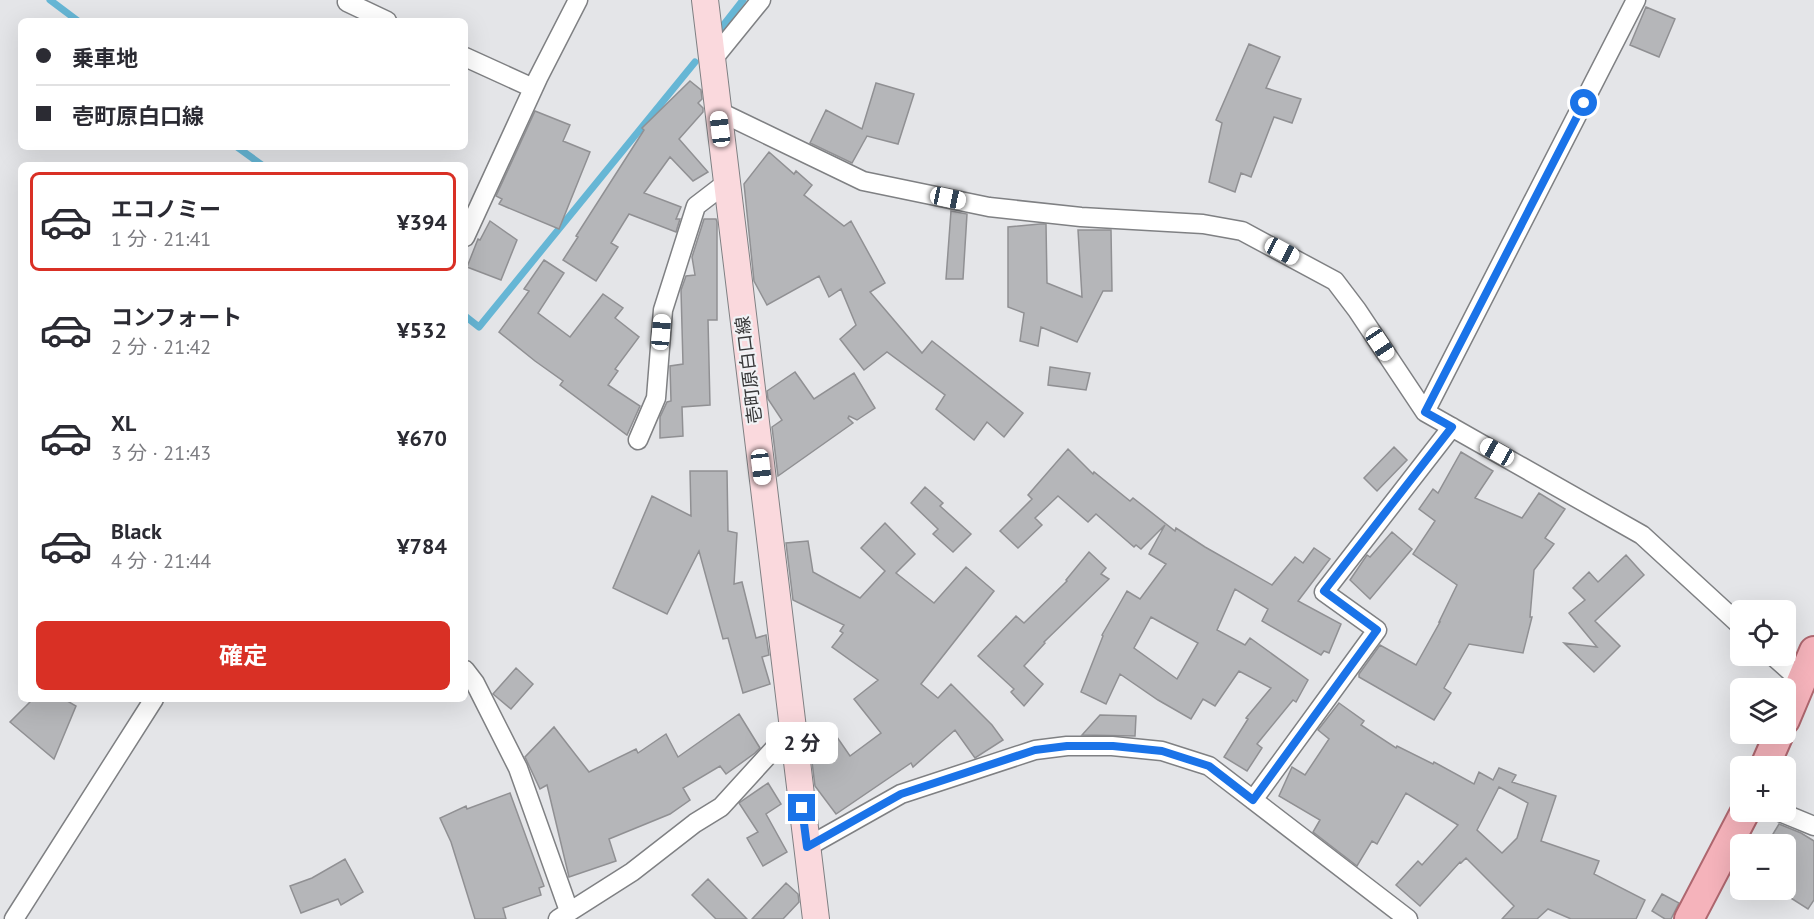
<!DOCTYPE html>
<html lang="ja">
<head>
<meta charset="utf-8">
<style>
	:root { --surface:#fff; --page:#f7f7f7; --text:#2b2b33; --muted:#7c7c81; --line:#e1e1e2; --accent:#d93025 }
	body { margin:0; font-family:"PT Sans","Noto Sans JP",sans-serif; background:var(--page); color:var(--text); height:100vh; display:flex; flex-direction:column; font-size:22px; white-space:nowrap }
	* { box-sizing:border-box; margin:0 }
	p { font-size:20px; color:var(--muted) }
	.icon { flex:none; width:33px; height:33px; fill:none; stroke:currentColor; stroke-width:2; stroke-linecap:round; stroke-linejoin:round }
	.map { position:relative; flex:1; overflow:hidden }
	.sheet { position:absolute; left:18px; top:162px; width:450px; height:540px; display:flex; flex-direction:column; background:var(--surface); border-radius:9px; box-shadow:0 6px 24px #0002 }
	.sheet>* { flex:none }
	.top-card { position:absolute; left:18px; top:18px; width:450px; height:132px; border-radius:9px; box-shadow:0 6px 24px #0002; display:grid; align-content:center; height:132px; padding:0 18px; background:var(--surface) }
	.tools { position:absolute; left:1730px; top:600px; display:grid; gap:12px }
	.tools a { display:grid; place-items:center; width:66px; height:66px; border-radius:9px; background:var(--surface); box-shadow:0 6px 24px #0002; font-size:30px }
	.end { position:absolute; width:27px; height:27px; margin:-14px; border:8px solid #1a73e8; background:#fff; box-shadow:0 0 0 3px #fff }
	.from { border-radius:50% }
	.bubble { position:absolute; height:42px; border-radius:9px; background:var(--surface); box-shadow:0 6px 24px #0002; font-size:20px; font-weight:700; line-height:42px; text-align:center }
	.car { position:absolute; width:18px; height:36px; margin:-18px -9px; border-radius:8px; box-shadow:0 0 4px 2px #0007; background:linear-gradient(#fff 24%,#345 0 40%,#fff 0 76%,#345 0 86%,#fff 0) }
	.top-card b { display:flex; align-items:center; gap:21px; height:57px; font-size:22px }
	.top-card b+b { border-top:2px solid var(--line) }
	.top-card i { width:15px; height:15px; background:var(--text) }
	ul { padding:10px 0 0; list-style:none }
	li { display:flex; align-items:center; gap:18px; height:99px; margin:0 12px 9px; padding:0 6px; border:3px solid transparent; border-radius:9px }
	li div { flex:1 }
	li b { display:block; font-size:22px }
	li em { font-style:normal; font-weight:700 }
	li.selected { border-color:var(--accent) }
	li>.icon { width:54px; height:54px; stroke-width:1.5 }
	.primary-button { display:flex; gap:12px; margin-top:auto; padding:12px 18px }
	.primary-button a { flex:1; height:69px; border-radius:9px; background:var(--accent); color:#fff; font-size:24px; font-weight:700; line-height:69px; text-align:center }
	.map>svg:first-child { display:block }
	.lines { fill:none; stroke-linecap:round; stroke-linejoin:round }
	.stream { stroke:#66b6d5; stroke-width:7 }
	.building { fill:#b5b6b9; stroke:#909093; stroke-width:1.5; fill-rule:evenodd }
	.minor-casing { stroke:#7f8083; stroke-width:21 }
	.secondary-casing { stroke:#7f8083; stroke-width:28 }
	.primary-casing { stroke:#ae676f; stroke-width:32 }
	.minor { stroke:#fff; stroke-width:18 }
	.secondary { stroke:#fad9dd; stroke-width:26 }
	.primary { stroke:#f5b3bb; stroke-width:28 }
	.route { stroke:#1a73e8; stroke-width:8 }
	.labels { text-anchor:middle; stroke-width:4.5; stroke-linejoin:round; paint-order:stroke }
	.street-label { font-size:18px; fill:#373738; stroke:#f1f2f5 }
</style>
</head>
<body>
<div class="map">
<svg width="1814" height="919" viewBox="0 0 1814 919">
	<rect width="100%" height="100%" fill="#e4e5e8"/>
	<g class="lines">
		<path class="stream" d="M50,0L78,21
			M718,32L743,0
			M237,147L262,165
			M465,316L479,327L695,62"/>
	</g>
	<path class="building" d="M1646,7L1675,19L1659,57L1630,45Z
		M1249,44L1280,57L1266,88L1301,99L1292,123L1274,117L1251,177L1241,173L1235,192L1209,182L1222,123L1216,120Z
		M690,81L701,90L702,99L698,103L703,108V112L679,139L708,172L693,181L670,157L644,193L681,207L676,219H680L676,232L629,214L611,243L618,247L596,281L563,260L578,237L576,236L644,130L642,128Z
		M876,83L914,94L898,144L867,136L852,163L810,143L826,110L862,129Z
		M535,111L570,125L563,141L590,152L559,229L499,204L502,199L496,196Z
		M769,152L794,174L796,171L812,185L804,195L844,226L851,221L885,283L870,292L922,353L932,341L1023,413L1004,437L987,422L974,440L936,409L945,395L887,352L864,370L840,339L856,325L841,289L829,297L819,276L767,305L754,281L744,184Z
		M951,211L967,214L963,279H946Z
		M704,219H716L717,222V320H708L710,405L682,407L683,436L660,438V417L667,402L671,401L670,366L683,364L681,290L686,276L695,275L692,257Z
		M490,221L517,240L501,280L467,267L478,239L480,240Z
		M1040,224H1046L1047,283L1082,297L1078,230H1111L1112,291H1103L1077,342L1041,327L1038,346L1020,341L1024,313L1008,307V227Z
		M544,260L564,273L538,313L570,337L603,294L623,308L615,318L639,337L615,369L618,371L608,385L640,406L627,435L560,385L563,381L535,361L499,332L529,291L524,289Z
		M1050,367L1090,373L1086,390L1048,385Z
		M795,372L814,399L854,373L875,408L857,420L849,416L848,418L853,423L778,476L772,427L782,420L768,399L767,391Z
		M1394,447L1407,460L1377,491L1364,478Z
		M1068,449L1093,474L1094,472L1130,501L1133,498L1175,531L1176,528L1205,547L1272,585L1295,557L1303,563L1314,548L1330,559L1298,601L1341,624L1329,653L1324,651L1321,655L1262,621L1268,609L1235,589L1217,630L1245,645L1250,638L1308,680L1296,702L1293,700L1257,744L1262,748L1247,771L1224,757L1248,719L1246,718L1271,688L1239,671L1215,706L1203,699L1191,719L1158,700L1120,674L1106,704L1081,692L1103,636L1102,635L1127,591L1140,599L1166,564L1149,554L1165,525L1141,549L1136,545L1134,547L1096,514L1088,522L1058,496L1035,518L1042,525L1018,548L1000,531L1032,499L1028,495ZM1151,617L1198,643L1177,679L1134,648Z
		M1461,452L1493,471L1475,498L1522,518L1539,493L1565,509L1545,538L1554,544L1534,570L1530,617H1532L1523,653L1469,644L1444,688L1451,693L1434,720L1359,677V674L1380,645L1416,665L1440,622H1439L1457,585L1413,554L1435,521L1419,509L1433,489L1438,493Z
		M690,471H727L728,531L737,533L734,584L742,582L756,638L766,635L769,655L762,657L770,684L743,693L728,638L723,639L699,551L667,614L613,588L652,496L691,516Z
		M925,487L943,503L940,506L971,534L953,552L933,534L938,529L911,503Z
		M885,523L915,554L896,573L934,603L966,567L994,591L921,684L938,698L951,684L992,725L1003,740L975,758L955,730L913,767L911,763L836,814L815,786L812,762L821,753L812,741L828,724L850,756L881,733L854,699L878,680L832,647L843,633L840,631L844,625L793,600L786,543L808,541L813,572L860,598L885,571L861,548Z
		M1392,532L1412,549L1370,599L1350,580L1367,555L1370,557Z
		M1089,552L1106,568L1101,574L1109,579L1044,642L1045,643L1024,666L1043,684L1024,706L1011,692L1014,689L978,656L1016,616L1024,623L1067,581L1066,580Z
		M1626,555L1644,575L1595,621L1620,646L1594,672L1564,643L1597,647L1569,613L1585,600L1573,588L1589,572L1598,582Z
		M516,668L533,684L511,709L493,694Z
		M33,699H64L76,706L54,759L10,722Z
		M1339,703L1364,721L1361,725L1396,748L1397,746L1433,764L1434,762L1474,784L1479,772L1493,780L1499,768L1516,775L1512,782L1556,796L1541,841L1599,861L1594,874L1645,900L1636,919H1571L1548,909L1537,919H1502L1514,906L1466,858L1461,863L1460,862L1420,906L1396,885L1418,861L1422,865L1458,825L1406,793L1377,844L1372,841L1357,866L1313,832L1320,820L1279,796L1292,767L1305,775L1329,739L1318,730ZM1499,787L1528,803L1517,838L1502,853L1477,830Z
		M739,714L760,748L755,753L726,774L720,766L683,788L690,800L670,814L609,839L616,861L569,877L547,785L540,789L525,757L554,727L589,772L636,749L638,753L666,734L678,757Z
		M1100,715L1136,716L1135,736L1082,735Z
		M768,783L781,804L766,814L787,852L763,866L747,838L758,832L739,803Z
		M510,793L544,886L539,888L541,895L503,908L506,919H475L451,842L440,818L466,806L467,809Z
		M1779,824L1801,833L1814,841V900L1808,909L1786,895L1788,892L1785,890V844H1767Z
		M345,859L363,892L341,905L338,899L301,913L290,886L312,878Z
		M708,879L747,919H716L692,895Z
		M786,883L798,894L799,902L783,919H752Z
		M1662,894L1679,903L1671,919H1665L1652,911Z"/>
	<g class="lines">
		<g class="minor-casing">
			<path id="minor" d="M347,2L387,21
				M465,57L533,88
				M713,59L761,0
				M718,111L863,181L989,207L1081,217L1203,224L1242,231L1335,281L1357,310L1425,412L1642,535L1740,625
				M465,237L538,78L578,0
				M1425,412L1636,0
				M638,440L656,398L663,310L696,206L726,183
				M1773,656L1801,681
				M465,670L475,683L518,768L569,911
				M1253,800L1377,630L1324,592L1452,427
				M1780,812L1814,826
				M807,847L901,794L1035,750L1067,746H1112L1162,751L1209,766L1408,919
				M14,919L154,699
				M558,919L632,872L695,823L721,807L793,728"/>
		</g>
		<g class="secondary-casing">
			<path id="secondary" d="M705,0L816,919"/>
		</g>
		<g class="primary-casing">
			<path id="primary" d="M1785,720L1814,651
				M1765,766L1779,734
				M1689,919L1745,812"/>
		</g>
		<use href="#minor" class="minor"/>
		<use href="#secondary" class="secondary"/>
		<use href="#primary" class="primary"/>
	</g>
	<g class="lines">
		<path class="route" d="M802,808L807,847L901,794L1035,750L1067,746H1113L1162,751L1209,766L1253,800L1377,630L1324,591L1452,427L1425,412L1584,103"/>
	</g>
	<g class="labels">
		<g class="street-label">
			<text transform="translate(749 370) rotate(-97)" y="6">壱町原白口線</text>
		</g>
	</g>
</svg>
<div class="tools">
<a><svg class="icon" aria-label="locate" viewBox="0 0 24 24"><circle cx="12" cy="12" r="6"/><path d="M12 2v4M12 18v4M2 12h4M18 12h4"/></svg></a>
<a><svg class="icon" aria-label="layers" viewBox="0 0 24 24"><path d="M12 4l9 5-9 5-9-5zM3 14l9 5 9-5"/></svg></a>
<a>+</a>
<a>−</a>
</div>
<i class="end from" style="left:1584px;top:103px"></i>
<i class="end" style="left:802px;top:808px"></i>
<div class="bubble" style="left:766px;top:722px;width:72px">2 分</div>
<i class="car" style="left:720px;top:129px;rotate:353deg"></i>
<i class="car" style="left:948px;top:198px;rotate:102deg"></i>
<i class="car" style="left:1282px;top:251px;rotate:118deg"></i>
<i class="car" style="left:661px;top:332px;rotate:5deg"></i>
<i class="car" style="left:1380px;top:344px;rotate:146deg"></i>
<i class="car" style="left:1497px;top:452px;rotate:299deg"></i>
<i class="car" style="left:761px;top:467px;rotate:173deg"></i>
<div class="top-card">
<b><i class="from"></i>乗車地</b>
<b><i></i>壱町原白口線</b>
</div>
<section class="sheet">
<ul>
<li class="selected"><svg class="icon" aria-label="car" viewBox="0 0 24 24"><path d="M5 17H2v-5l4-1 3-4h7l3 4 3 1v5h-3M9 17h6M6 11h13"/><circle cx="7" cy="17" r="2"/><circle cx="17" cy="17" r="2"/></svg><div><b>エコノミー</b><p>1 分 · 21:41</p></div><em>¥394</em></li>
<li><svg class="icon" aria-label="car" viewBox="0 0 24 24"><path d="M5 17H2v-5l4-1 3-4h7l3 4 3 1v5h-3M9 17h6M6 11h13"/><circle cx="7" cy="17" r="2"/><circle cx="17" cy="17" r="2"/></svg><div><b>コンフォート</b><p>2 分 · 21:42</p></div><em>¥532</em></li>
<li><svg class="icon" aria-label="car" viewBox="0 0 24 24"><path d="M5 17H2v-5l4-1 3-4h7l3 4 3 1v5h-3M9 17h6M6 11h13"/><circle cx="7" cy="17" r="2"/><circle cx="17" cy="17" r="2"/></svg><div><b>XL</b><p>3 分 · 21:43</p></div><em>¥670</em></li>
<li><svg class="icon" aria-label="car" viewBox="0 0 24 24"><path d="M5 17H2v-5l4-1 3-4h7l3 4 3 1v5h-3M9 17h6M6 11h13"/><circle cx="7" cy="17" r="2"/><circle cx="17" cy="17" r="2"/></svg><div><b>Black</b><p>4 分 · 21:44</p></div><em>¥784</em></li>
</ul>
<div class="primary-button"><a>確定</a></div>
</section>
</div>
</body>
</html>
